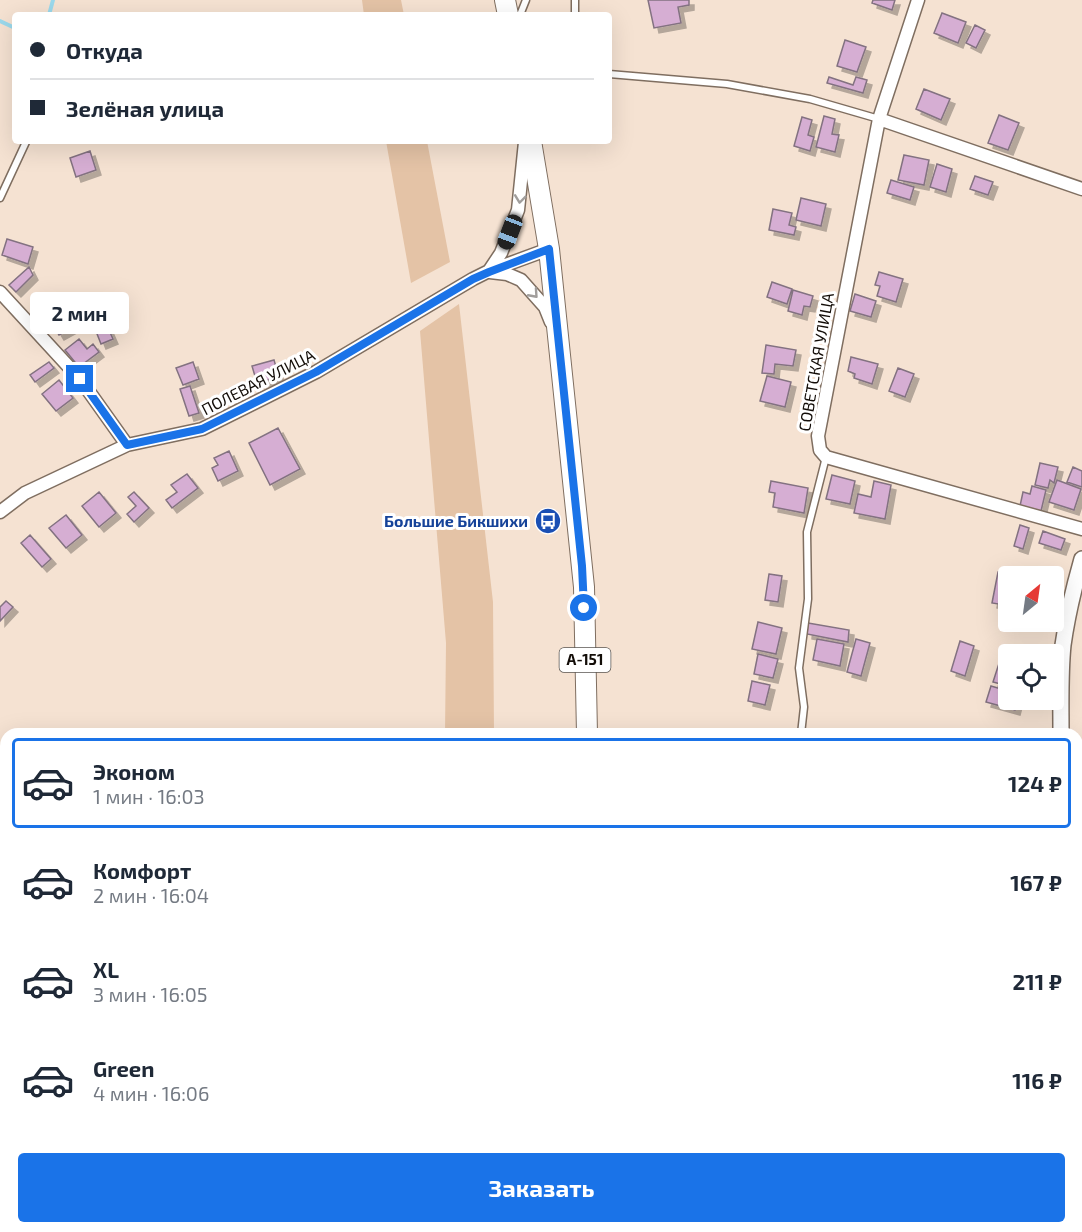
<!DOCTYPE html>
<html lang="ru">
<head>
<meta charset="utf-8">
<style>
	:root { --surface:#fff; --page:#f2f2f3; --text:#1f2937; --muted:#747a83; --line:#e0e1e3; --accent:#1a73e8 }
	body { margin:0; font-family:"Exo 2",sans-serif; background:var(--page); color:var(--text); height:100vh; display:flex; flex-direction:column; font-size:22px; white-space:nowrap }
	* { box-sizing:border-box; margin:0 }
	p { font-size:20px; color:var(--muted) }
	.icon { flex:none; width:33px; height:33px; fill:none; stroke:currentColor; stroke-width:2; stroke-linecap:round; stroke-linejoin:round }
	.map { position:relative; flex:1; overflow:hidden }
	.details { position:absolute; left:0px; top:728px; width:1083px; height:506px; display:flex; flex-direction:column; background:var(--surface); border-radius:18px 18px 0 0; box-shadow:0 6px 24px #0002 }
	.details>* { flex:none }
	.hud { position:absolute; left:12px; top:12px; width:600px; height:132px; border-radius:6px; box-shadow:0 6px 24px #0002; display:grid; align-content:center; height:132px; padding:0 18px; background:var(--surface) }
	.needle { width:39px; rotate:29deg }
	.buttons { position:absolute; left:998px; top:566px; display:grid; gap:12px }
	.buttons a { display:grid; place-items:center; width:66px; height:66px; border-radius:6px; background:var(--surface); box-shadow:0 6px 24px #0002; font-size:30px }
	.end { position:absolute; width:27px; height:27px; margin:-14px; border:8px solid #1a73e8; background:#fff; box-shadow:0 0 0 3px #fff }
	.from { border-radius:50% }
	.bubble { position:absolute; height:42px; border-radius:6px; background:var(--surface); box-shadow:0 6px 24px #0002; font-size:20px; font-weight:700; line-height:42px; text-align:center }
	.car { position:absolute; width:18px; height:36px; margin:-18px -9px; border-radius:8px; box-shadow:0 0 4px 2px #0007; background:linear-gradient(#222 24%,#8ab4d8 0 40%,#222 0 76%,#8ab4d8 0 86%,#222 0) }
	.hud b { display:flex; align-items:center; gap:21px; height:57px; font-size:22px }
	.hud b+b { border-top:2px solid var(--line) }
	.hud i { width:15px; height:15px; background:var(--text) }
	ul { padding:10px 0 0; list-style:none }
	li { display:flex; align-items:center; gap:18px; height:90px; margin:0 12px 9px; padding:0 6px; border:3px solid transparent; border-radius:6px }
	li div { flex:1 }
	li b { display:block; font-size:22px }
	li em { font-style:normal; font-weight:700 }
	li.selected { border-color:var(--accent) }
	li>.icon { width:54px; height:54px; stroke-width:1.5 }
	.button { display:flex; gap:12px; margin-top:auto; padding:12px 18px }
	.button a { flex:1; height:69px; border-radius:6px; background:var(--accent); color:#fff; font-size:24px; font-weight:700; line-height:69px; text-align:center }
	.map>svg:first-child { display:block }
	.green { fill:#e4c3a6 }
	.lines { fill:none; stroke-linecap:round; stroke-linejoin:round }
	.stream { stroke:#9bd9ec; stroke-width:4 }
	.building { fill:#d6aed3; stroke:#837281; stroke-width:1.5; filter:url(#shadow) }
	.service-casing { stroke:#7f6e60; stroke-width:9 }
	.minor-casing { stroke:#7f6e60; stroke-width:15 }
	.tertiary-casing { stroke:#7f6e60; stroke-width:18 }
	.trunk-casing { stroke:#7f6e60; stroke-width:22 }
	.service { stroke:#fff; stroke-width:6 }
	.minor { stroke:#fff; stroke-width:12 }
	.tertiary { stroke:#fff; stroke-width:15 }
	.trunk { stroke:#fff; stroke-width:20 }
	.oneway { stroke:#a19e9c }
	.route { stroke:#1a73e8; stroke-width:8 }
	.labels { text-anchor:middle; stroke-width:6; stroke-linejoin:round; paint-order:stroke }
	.shield { fill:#fff; stroke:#5a5652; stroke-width:1.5 }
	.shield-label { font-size:15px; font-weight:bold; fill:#130d08 }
	.street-label { font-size:16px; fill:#130d08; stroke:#fff }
	.transit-label { font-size:16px; font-weight:bold; fill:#164399; stroke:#fff; text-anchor:end }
</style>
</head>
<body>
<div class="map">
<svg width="1082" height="1232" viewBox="0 0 1082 1232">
	<defs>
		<filter id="shadow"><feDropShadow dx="5" dy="5" stdDeviation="0" flood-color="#0004"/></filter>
	</defs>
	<rect width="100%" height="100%" fill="#f5e2d2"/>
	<path class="green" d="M362,0H401L404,15H364Z
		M386,141H427L450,262L411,283Z
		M459,304L493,602L494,733H445L446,643L420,331Z"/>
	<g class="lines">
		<path class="stream" d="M49,15L53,0
			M0,21L15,28"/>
	</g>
	<path class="building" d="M648,0H689V5L678,7L681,23L654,28Z
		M873,0H895L892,10L872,3Z
		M942,13L966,22L958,43L934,33Z
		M975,25L985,30L976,48L966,43Z
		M845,40L866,47L857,72L837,66Z
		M829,77L853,85L856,77L867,80L863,93L827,83Z
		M924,89L950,99L941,120L916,109Z
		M999,115L1019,123L1008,150L988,143Z
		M824,116L835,119L832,134L839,135L835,152L816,147Z
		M802,117L812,120L808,135L814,137L810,151L794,146Z
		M90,151L96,170L76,177L70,158Z
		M904,155L929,160L924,185L898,180Z
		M937,164L952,169L946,192L930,187Z
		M975,176L993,182L988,195L970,189Z
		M891,180L914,187L910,200L887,193Z
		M801,198L826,204L821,226L796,220Z
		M773,209L792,213L789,225L796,227L794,235L769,230Z
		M7,239L33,247L28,264L2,255Z
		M29,267L33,275L16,292L9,285Z
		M879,272L903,279L896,302L877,296L880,286L875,285Z
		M772,282L792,289L787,304L767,297Z
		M793,290L813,296L810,307L804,306L802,315L788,311Z
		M57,294L67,306L49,320L39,308Z
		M855,294L876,301L871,317L850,311Z
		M101,312L113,339L101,344L90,316Z
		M73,314L79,324L59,335L53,325Z
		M79,339L87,349L93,344L99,352L79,367L65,350Z
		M766,345L796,350L793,366L775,364L774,374L762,373Z
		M851,357L878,364L872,384L854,378L855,374L848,371Z
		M274,360L279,377L257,383L252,366Z
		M49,362L54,368L35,382L30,375Z
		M193,362L199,379L183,385L176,368Z
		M898,368L914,374L905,397L889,391Z
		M767,376L791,382L785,407L760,401Z
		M59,380L73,398L56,411L42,394Z
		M190,386L199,413L189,416L180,389Z
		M278,428L300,469L270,485L249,443Z
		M229,451L238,471L218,481L212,468L218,465L214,458Z
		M1040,463L1058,467L1054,483L1050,480L1048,488L1035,485Z
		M1073,467L1082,471V487L1067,482Z
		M187,474L198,488L172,508L166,500L177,492L171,485Z
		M832,475L855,481L850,504L826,499Z
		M1057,480L1081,489L1074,510L1049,502Z
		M771,481L808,488L804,513L773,507L775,493L769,492Z
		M874,481L891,485L885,519L854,513L858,494L871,497Z
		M1032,486L1046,490L1041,511L1020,506L1023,492L1030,494Z
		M99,492L116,513L99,527L82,506Z
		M134,492L149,508L134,522L127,514L136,506L128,497Z
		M66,515L82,535L66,548L49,528Z
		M1020,525L1029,528L1023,549L1014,546Z
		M1043,531L1065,539L1061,550L1039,543Z
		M30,535L51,559L42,567L21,543Z
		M998,572L1009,574L1008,576L1004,605L992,603Z
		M769,574L782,576L778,602L765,600Z
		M6,601L13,607L0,621V607Z
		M758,622L782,628L776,654L752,649Z
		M808,623L849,630L848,642L807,634Z
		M817,639L844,644L840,666L813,660Z
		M856,639L870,643L861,676L847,672Z
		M960,641L974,646L965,676L951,671Z
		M758,654L778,659L773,678L754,674Z
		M1002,654L1008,655V686L993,682Z
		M752,681L770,685L765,705L748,701Z
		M991,686L1008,691V699H1018L1015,710L986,702Z"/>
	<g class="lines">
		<g class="service-casing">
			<path id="service" d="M575,0V15
				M520,15L526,0
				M609,74L727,84L810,99L879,119
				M0,198L26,142
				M801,734L804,707L799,668L808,599L807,532L826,457"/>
		</g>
		<g class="minor-casing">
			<path id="minor" d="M918,0L879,119L818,436L820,450L826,457L1082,529
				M879,119L1082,189
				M489,271L501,253L518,210L525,142
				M490,272L507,274L521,280L545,307L551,322
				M0,292L80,379L127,445
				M0,512L25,493L127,445L202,429L316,372L473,279L489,271L549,249
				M1077,783H1082
				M0,1121L6,1123
				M1008,1227V1232
				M58,1232L60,1227
				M676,1232V1227"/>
		</g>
		<g class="tertiary-casing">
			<path id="tertiary" d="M1061,734C1061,704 1060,674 1063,645C1067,616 1074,587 1082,559
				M1075,1227L1076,1232"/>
		</g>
		<g class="trunk-casing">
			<path id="trunk" d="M505,0L508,15
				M531,141L549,249L584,587L587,734
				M568,1232L569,1227"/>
		</g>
		<use href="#service" class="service"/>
		<use href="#minor" class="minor"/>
		<use href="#tertiary" class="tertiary"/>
		<use href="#trunk" class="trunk"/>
	</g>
	<defs><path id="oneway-chevron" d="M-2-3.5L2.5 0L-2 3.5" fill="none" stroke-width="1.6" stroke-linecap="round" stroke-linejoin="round" transform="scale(1.5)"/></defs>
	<g class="oneway">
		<use href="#oneway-chevron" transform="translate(520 199) rotate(97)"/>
		<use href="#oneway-chevron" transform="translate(534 294) rotate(48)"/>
	</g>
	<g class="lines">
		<path class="route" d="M80,379L127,445L202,429L316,372L473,279L489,272L549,249L582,566L584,608"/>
	</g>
	<defs>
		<g id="bus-disc" transform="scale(1.35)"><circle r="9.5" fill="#1a4fb4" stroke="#fff"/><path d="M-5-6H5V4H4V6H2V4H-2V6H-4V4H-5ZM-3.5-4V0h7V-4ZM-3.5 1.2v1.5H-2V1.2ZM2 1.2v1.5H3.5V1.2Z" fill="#fff"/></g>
	</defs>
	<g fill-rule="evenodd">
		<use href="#bus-disc" x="548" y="521"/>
	</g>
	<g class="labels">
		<rect class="shield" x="559.5" y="648" width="51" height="24" rx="4.5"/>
		<g class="shield-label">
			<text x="585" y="665">А-151</text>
		</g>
		<g class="street-label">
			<text transform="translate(816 362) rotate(-80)" y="6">СОВЕТСКАЯ УЛИЦА</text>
			<text transform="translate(258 382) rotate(-27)" y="6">ПОЛЕВАЯ УЛИЦА</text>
		</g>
		<g class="transit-label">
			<text x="528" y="527">Большие Бикшихи</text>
		</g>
	</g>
</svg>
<div class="buttons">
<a><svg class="needle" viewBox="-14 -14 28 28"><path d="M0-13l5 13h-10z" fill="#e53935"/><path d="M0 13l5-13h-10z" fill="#747a83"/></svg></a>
<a><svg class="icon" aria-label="locate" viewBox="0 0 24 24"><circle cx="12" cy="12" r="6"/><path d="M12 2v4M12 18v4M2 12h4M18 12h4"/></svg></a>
</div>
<i class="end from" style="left:584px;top:608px"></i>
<i class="end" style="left:80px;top:379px"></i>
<div class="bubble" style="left:30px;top:292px;width:99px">2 мин</div>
<i class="car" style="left:510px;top:232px;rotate:201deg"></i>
<div class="hud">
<b><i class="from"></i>Откуда</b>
<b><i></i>Зелёная улица</b>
</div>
<section class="details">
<ul>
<li class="selected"><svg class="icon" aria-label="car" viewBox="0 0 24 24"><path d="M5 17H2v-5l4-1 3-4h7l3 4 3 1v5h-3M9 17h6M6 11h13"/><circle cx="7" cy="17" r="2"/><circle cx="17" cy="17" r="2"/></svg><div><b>Эконом</b><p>1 мин · 16:03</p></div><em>124 ₽</em></li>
<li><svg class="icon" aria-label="car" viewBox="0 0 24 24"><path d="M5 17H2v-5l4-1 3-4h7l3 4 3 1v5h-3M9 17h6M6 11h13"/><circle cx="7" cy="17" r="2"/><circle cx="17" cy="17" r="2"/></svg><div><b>Комфорт</b><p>2 мин · 16:04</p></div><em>167 ₽</em></li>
<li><svg class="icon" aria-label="car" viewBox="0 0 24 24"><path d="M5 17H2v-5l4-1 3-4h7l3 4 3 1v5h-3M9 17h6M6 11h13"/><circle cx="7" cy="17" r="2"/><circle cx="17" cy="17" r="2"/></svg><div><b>XL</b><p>3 мин · 16:05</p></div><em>211 ₽</em></li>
<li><svg class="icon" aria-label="car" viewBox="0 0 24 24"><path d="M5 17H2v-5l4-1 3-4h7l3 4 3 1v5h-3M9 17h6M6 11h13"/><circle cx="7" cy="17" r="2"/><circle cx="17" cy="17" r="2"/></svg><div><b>Green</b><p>4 мин · 16:06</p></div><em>116 ₽</em></li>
</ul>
<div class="button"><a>Заказать</a></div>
</section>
</div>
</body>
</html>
